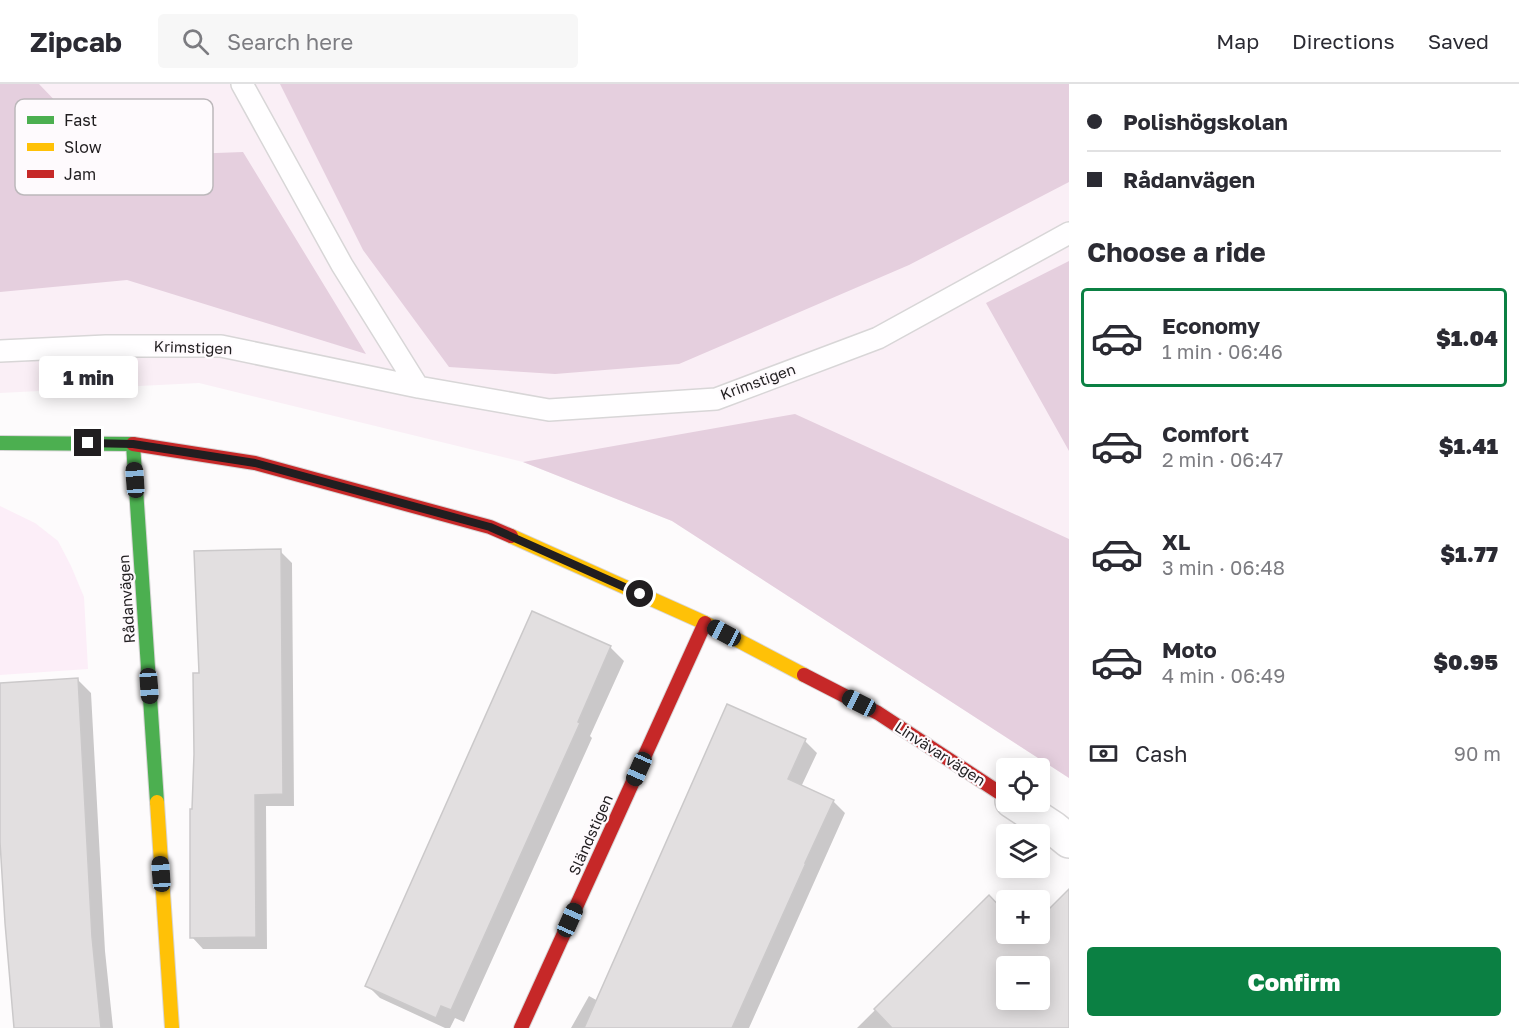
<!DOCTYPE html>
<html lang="en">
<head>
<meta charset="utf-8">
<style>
	:root { --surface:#fff; --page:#f7f7f7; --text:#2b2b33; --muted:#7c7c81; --line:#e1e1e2; --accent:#0b8043 }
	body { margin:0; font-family:"Golos Text",sans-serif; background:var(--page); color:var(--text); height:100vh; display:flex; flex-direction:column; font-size:22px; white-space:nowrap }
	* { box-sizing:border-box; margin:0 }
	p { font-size:20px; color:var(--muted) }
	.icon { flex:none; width:33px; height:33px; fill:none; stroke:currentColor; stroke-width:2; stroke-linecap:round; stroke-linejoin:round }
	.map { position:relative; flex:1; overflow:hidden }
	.sheet { display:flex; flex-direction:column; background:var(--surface); width:450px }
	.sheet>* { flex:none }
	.banner { display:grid; align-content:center; height:132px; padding:0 18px; background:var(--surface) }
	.tools { position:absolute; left:996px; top:674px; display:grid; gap:12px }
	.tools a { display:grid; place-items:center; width:54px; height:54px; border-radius:6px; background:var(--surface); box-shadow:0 3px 15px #0003; font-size:30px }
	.end { position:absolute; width:27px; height:27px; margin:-14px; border:8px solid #211e20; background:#fff; box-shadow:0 0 0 3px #fff }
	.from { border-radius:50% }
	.bubble { position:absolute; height:42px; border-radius:6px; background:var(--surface); box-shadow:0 3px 15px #0003; font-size:20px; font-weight:800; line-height:42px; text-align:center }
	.car { position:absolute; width:18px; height:36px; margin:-18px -9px; border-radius:8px; box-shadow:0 0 4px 2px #0007; background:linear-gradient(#222 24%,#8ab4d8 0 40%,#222 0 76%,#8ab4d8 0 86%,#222 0) }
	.banner b { display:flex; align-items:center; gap:21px; height:57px; font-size:22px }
	.banner b+b { border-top:2px solid var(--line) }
	.banner i { width:15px; height:15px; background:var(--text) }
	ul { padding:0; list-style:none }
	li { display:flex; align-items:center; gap:18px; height:99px; margin:0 12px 9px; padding:0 6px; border:3px solid transparent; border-radius:6px }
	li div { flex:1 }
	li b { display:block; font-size:22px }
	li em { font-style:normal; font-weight:800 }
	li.on { border-color:var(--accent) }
	li>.icon { width:54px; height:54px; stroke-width:1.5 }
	h2 { padding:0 18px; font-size:27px; line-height:72px }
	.pay { display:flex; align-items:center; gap:15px; height:66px; padding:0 18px; font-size:22px }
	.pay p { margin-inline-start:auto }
	.cta { display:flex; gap:12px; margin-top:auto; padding:12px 18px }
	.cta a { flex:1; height:69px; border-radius:6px; background:var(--accent); color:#fff; font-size:24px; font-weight:800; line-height:69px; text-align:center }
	header { display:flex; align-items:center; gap:36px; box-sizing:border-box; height:84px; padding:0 30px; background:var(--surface); border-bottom:2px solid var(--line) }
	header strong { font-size:28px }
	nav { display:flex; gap:33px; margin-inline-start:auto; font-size:21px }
	.search { width:420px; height:54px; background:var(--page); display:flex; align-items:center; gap:15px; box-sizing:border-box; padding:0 21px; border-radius:6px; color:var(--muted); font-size:22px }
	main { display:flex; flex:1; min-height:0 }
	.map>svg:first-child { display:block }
	.built { fill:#faeff6 }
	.green { fill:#fceef8 }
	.forest { fill:#e5cfde }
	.shadow { fill:#0003; fill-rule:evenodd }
	.building { fill:#e2dfe0; stroke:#cbc9ca; stroke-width:1.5; fill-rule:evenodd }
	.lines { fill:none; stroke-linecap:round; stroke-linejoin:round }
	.lane-casing { stroke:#d8d6d7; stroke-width:24 }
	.street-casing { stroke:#d8d6d7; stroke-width:36 }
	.fast-casing { stroke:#d8d6d7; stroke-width:16 }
	.slow-casing { stroke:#d8d6d7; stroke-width:16 }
	.jam-casing { stroke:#d8d6d7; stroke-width:16 }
	.lane { stroke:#fffeff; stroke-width:21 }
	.street { stroke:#fffeff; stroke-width:33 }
	.fast { stroke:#4caf50; stroke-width:14 }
	.slow { stroke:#ffc107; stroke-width:14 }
	.jam { stroke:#c62828; stroke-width:14 }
	.route { stroke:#211e20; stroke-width:8 }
	.labels { text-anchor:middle; stroke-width:4.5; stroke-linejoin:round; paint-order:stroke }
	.street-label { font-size:15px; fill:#211e20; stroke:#fefafd }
	.key { fill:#fefafd; stroke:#bcb8bb; stroke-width:1.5 }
	.key-label { font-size:16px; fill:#211e20 }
</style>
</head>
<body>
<header>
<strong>Zipcab</strong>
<div class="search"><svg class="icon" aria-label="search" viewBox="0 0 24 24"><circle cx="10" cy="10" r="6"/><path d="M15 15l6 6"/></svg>Search here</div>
<nav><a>Map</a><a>Directions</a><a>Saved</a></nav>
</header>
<main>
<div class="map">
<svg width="1069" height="944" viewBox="0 0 1069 944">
	<rect width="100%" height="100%" fill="#fdfbfc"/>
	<path class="built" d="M0,0H1069V694L672,437L523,378L199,299L0,309Z"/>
	<path class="green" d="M0,422L35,439L58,457L71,482L84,513L88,585L0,591Z"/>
	<path class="forest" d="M0,0H39L109,73L243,68L366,270L127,196L0,208Z
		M280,0H1069V98L909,181L679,280L555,290L449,283L363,166Z
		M1069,177V367L986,219Z
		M795,330L1069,455V694L672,437L523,378Z"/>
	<path class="shadow" d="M280,467L292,479L294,722H266L267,865H203L192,853L194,727L200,590Z
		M532,529L611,564L624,577L590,652L592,654L464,938L455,934L450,944H445L380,914L367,901Z
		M78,596L91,609L105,867L113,944H17L0,729V601Z
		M805,657L817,669L801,703L833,717L845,729L749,944H571L589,912L598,917Z
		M989,813L1006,831V849H1040V836L1057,819L1069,832V944H857ZM1006,882H1040V915H1006Z"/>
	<path class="building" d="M281,465L283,710L255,711L256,853L190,854V725H192L194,670L193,589H199L194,467Z
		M532,527L611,562L578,638L580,639L451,926L441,922L436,934L365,902Z
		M78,594L92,853L101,944H14L5,839L0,758V599Z
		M727,620L806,655L788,695L834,716L805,779H806L732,944H584Z
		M1069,805V944H892L874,925L989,811L1006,829V849H1040V834ZM1006,882H1040V915H1006Z"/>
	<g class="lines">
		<g class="lane-casing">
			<path id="lane" d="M242,0L342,181L418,303
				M0,267L106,262H221L418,303L549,326L716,315L878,254L1069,149"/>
		</g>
		<g class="street-casing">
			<path id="street" d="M1012,717L1053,744L1069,757"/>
		</g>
		<g class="fast-casing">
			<path id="fast" d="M0,359L133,360L157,718"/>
		</g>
		<g class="slow-casing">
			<path id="slow" d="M511,452L705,539L804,591
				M157,718L172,944"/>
		</g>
		<g class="jam-casing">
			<path id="jam" d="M133,360L255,379L490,443L511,452
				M804,591L878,629L1006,713
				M521,944L705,539"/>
		</g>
		<use href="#lane" class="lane"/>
		<use href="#street" class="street"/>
		<use href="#fast" class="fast"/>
		<use href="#slow" class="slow"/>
		<use href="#jam" class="jam"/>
	</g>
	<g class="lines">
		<path class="route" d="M88,359L133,360L255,379L490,443L640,510"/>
	</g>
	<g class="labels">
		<g class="street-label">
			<text transform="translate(193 264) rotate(2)" y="5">Krimstigen</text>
			<text transform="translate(758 298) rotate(-20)" y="5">Krimstigen</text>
			<text transform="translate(127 515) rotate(-94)" y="5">Rådanvägen</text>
			<text transform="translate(940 670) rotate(33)" y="5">Linvävarvägen</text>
			<text transform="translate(591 751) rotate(-66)" y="5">Sländstigen</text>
		</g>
	</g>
	<rect x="15" y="15" width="198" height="96" rx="9" class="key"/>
	<rect x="27" y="32" width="27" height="8" fill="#4caf50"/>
	<rect x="27" y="59" width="27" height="8" fill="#ffc107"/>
	<rect x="27" y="86" width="27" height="8" fill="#c62828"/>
	<g class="key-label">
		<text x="64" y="42">Fast</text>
		<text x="64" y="69">Slow</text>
		<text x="64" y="96">Jam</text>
	</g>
</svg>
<div class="tools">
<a><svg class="icon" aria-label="locate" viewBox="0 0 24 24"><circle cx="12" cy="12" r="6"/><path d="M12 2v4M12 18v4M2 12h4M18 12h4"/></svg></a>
<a><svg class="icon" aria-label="layers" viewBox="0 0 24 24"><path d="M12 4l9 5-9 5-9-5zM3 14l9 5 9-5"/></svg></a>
<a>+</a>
<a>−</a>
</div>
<i class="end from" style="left:640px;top:510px"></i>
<i class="end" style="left:88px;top:359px"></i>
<div class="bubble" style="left:39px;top:272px;width:99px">1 min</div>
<i class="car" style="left:135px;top:396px;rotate:356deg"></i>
<i class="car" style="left:724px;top:549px;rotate:298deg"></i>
<i class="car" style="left:149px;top:602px;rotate:176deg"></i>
<i class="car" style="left:859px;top:619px;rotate:297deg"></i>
<i class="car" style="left:639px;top:685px;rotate:204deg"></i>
<i class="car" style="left:161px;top:790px;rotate:356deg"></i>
<i class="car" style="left:570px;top:836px;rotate:24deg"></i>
</div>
<section class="sheet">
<div class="banner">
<b><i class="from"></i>Polishögskolan</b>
<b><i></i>Rådanvägen</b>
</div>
<h2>Choose a ride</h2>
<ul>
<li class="on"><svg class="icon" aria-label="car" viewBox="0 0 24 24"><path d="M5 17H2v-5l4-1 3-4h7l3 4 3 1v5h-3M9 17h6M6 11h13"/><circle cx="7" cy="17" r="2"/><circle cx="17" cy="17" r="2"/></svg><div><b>Economy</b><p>1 min · 06:46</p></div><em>$1.04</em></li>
<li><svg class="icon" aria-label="car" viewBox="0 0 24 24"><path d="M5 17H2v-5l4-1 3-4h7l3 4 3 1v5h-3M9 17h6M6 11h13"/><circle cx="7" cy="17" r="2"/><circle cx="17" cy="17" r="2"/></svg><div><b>Comfort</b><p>2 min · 06:47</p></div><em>$1.41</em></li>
<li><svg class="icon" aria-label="car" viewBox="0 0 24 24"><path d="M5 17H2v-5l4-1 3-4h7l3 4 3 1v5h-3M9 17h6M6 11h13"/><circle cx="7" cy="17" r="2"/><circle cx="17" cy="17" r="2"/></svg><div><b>XL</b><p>3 min · 06:48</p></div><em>$1.77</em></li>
<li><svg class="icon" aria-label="car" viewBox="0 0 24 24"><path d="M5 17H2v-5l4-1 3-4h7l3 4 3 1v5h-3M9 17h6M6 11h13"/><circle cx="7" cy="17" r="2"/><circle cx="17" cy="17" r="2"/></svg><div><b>Moto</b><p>4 min · 06:49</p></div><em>$0.95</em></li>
</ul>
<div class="pay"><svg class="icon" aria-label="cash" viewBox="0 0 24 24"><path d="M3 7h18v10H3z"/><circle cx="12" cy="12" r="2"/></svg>Cash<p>90 m</p></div>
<div class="cta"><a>Confirm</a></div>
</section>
</main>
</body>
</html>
